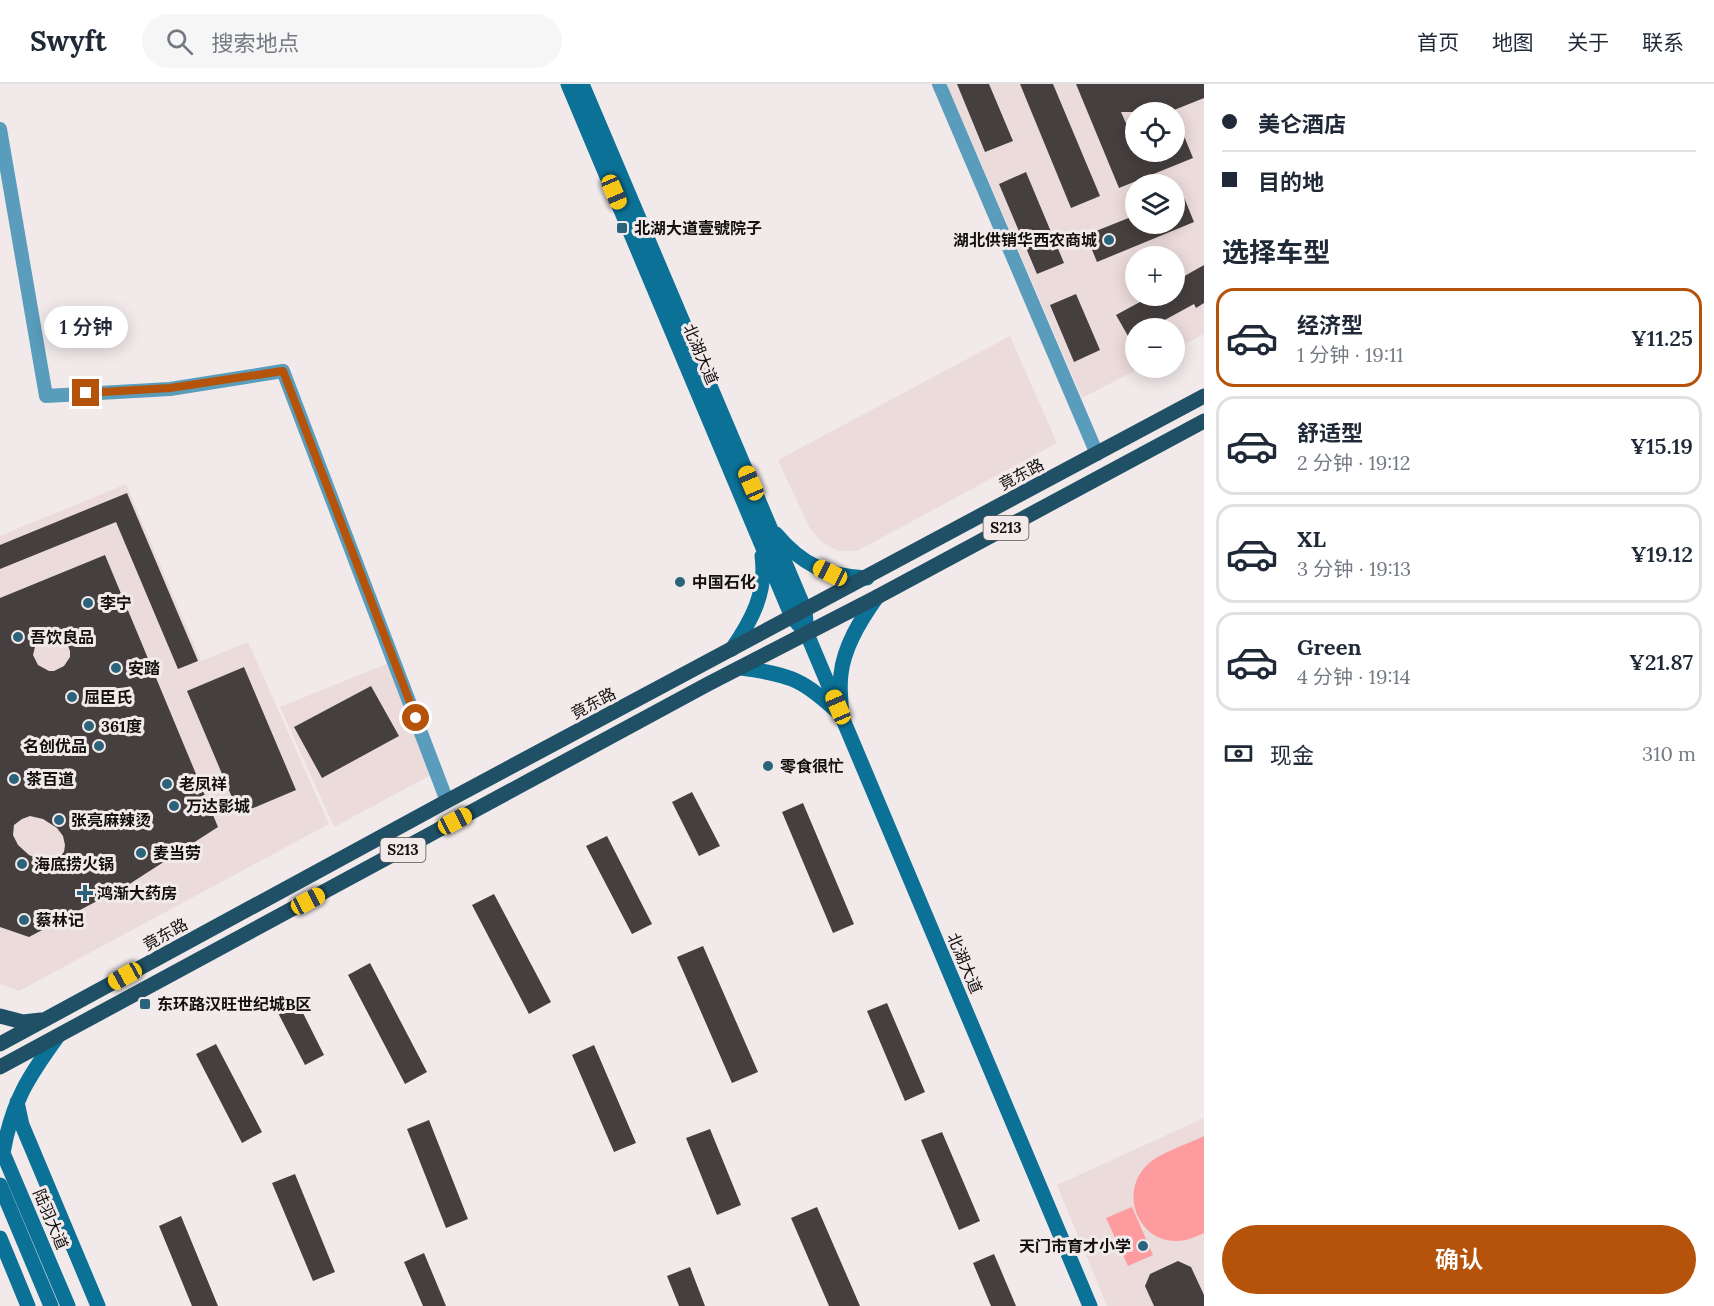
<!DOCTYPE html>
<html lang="zh">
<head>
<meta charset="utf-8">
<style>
	:root { --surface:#fff; --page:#f6f6f7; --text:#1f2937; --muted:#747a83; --line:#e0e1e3; --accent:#b45309 }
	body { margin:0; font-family:Lora,"Noto Sans SC",serif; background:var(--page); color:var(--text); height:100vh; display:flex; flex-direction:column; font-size:22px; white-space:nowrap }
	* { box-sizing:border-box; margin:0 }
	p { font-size:20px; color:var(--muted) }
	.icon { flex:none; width:33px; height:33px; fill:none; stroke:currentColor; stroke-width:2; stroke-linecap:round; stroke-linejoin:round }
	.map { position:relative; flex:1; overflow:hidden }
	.panel { display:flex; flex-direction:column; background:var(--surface); width:510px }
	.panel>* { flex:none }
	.banner { display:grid; align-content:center; height:132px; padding:0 18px; background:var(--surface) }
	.controls { position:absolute; left:1125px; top:18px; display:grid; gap:12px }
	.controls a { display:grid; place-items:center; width:60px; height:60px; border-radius:50%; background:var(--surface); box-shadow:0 3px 15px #0003; font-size:30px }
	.end { position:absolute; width:27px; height:27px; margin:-14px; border:8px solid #b45309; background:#fff; box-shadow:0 0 0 3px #fff }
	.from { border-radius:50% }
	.bubble { position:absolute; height:42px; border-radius:21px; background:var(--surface); box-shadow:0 3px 15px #0003; font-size:20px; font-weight:600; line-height:42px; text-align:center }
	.car { position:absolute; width:18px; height:36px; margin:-18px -9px; border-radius:8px; box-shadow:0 0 4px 2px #0007; background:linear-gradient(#f5c518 24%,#345 0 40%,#f5c518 0 76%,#345 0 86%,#f5c518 0) }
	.banner b { display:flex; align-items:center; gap:21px; height:57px; font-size:22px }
	.banner b+b { border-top:2px solid var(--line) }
	.banner i { width:15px; height:15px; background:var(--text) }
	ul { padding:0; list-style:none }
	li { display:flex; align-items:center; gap:18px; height:99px; margin:0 12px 9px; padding:0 6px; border:3px solid var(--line); border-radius:18px }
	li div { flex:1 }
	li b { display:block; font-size:22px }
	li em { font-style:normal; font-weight:600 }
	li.current { border-color:var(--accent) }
	li>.icon { width:54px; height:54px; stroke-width:1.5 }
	h2 { padding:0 18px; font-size:27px; line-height:72px }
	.pay { display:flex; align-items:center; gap:15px; height:66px; padding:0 18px; font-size:22px }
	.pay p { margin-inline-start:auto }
	.button { display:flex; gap:12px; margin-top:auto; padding:12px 18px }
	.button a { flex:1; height:69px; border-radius:36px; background:var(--accent); color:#fff; font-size:24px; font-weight:600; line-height:69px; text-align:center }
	header { display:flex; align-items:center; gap:36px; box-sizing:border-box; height:84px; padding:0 30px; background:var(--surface); border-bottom:2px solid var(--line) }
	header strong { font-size:28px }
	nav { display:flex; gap:33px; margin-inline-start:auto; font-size:21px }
	.search { width:420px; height:54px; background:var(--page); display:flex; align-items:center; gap:15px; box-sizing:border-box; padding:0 21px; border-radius:33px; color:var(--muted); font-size:22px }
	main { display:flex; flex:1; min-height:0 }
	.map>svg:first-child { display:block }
	.built { fill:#ecdbdb; fill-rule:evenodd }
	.green { fill:#fd9b9f }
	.building { fill:#463f40; fill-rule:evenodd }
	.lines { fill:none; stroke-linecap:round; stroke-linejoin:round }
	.street { stroke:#599cbc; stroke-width:14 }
	.secondary { stroke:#0c7197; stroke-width:15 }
	.primary { stroke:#205066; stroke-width:15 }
	.route { stroke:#b45309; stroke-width:8 }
	.poi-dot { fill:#2b637d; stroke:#f2eaea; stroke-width:2 }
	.labels { text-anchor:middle; stroke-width:6; stroke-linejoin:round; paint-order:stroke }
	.shield { fill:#f2eaea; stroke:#565151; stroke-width:1.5 }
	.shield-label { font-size:15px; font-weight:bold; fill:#131010 }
	.poi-label { font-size:16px; font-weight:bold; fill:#131010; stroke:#f2eaea; text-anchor:start }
	.street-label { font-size:16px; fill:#131010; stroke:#f2eaea }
</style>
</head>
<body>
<header>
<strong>Swyft</strong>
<div class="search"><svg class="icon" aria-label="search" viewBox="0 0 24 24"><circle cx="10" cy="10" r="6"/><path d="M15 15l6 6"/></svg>搜索地点</div>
<nav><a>首页</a><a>地图</a><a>关于</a><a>联系</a></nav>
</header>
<main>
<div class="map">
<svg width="1204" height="1222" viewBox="0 0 1204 1222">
	<rect width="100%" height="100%" fill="#f2eaea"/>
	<path class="built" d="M947,0H1204V250L1175,265L1174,244H1136V284H1140L1082,314ZM1136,28H1174V68H1136ZM1136,100H1174V140H1136ZM1136,172H1174V212H1136Z
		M1010,252L1057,359L857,467H838L823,459L810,445L778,376Z
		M126,400L201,577L248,558L329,740L19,907L0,900V452Z
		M389,579L431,691L334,743L280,623Z
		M1204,1034V1222H1107L1057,1101Z"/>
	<path class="green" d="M1204,1052V1149C1195,1153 1187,1157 1177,1157C1139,1158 1119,1110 1146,1082C1160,1068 1186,1061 1204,1052Z
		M1132,1123L1153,1171L1128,1182L1106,1134Z"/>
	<path class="building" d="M957,0H989L1013,57L985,68Z
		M1020,0H1053L1100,112L1071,124Z
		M1076,0H1204V14L1169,28H1121L1136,62V68H1174L1175,30L1193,74L1119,104Z
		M1026,88L1064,179L1037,190L999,100Z
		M1183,111L1194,138L1097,178L1086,151L1136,131V140H1174V114Z
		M1204,181V219L1196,224L1194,220L1150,244H1136V266L1116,231L1151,212H1174V198Z
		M1076,210L1100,266L1074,278L1050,221Z
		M127,409L198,577L178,585L116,438L0,485V461Z
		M105,471L218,743L131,799L29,853L0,843V514ZM51,550L56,551L66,557L70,567V573L64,582L54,587H49L38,581L33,571L36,559L40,555ZM30,732L43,735L57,744L63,752L65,761L64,768L59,773L53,776L38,775L29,771L18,761L13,751L14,741L22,735Z
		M244,583L296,706L239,730L187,607Z
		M371,602L399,652L322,694L294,643Z
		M692,708L720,762L699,772L672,718Z
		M803,719L854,840L833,849L782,728Z
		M607,752L652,840L632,850L586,762Z
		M494,810L551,918L529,930L472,821Z
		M703,862L758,988L732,999L677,873Z
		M370,879L427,988L405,1000L348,891Z
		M297,917L324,971L305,981L277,927Z
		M887,919L925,1008L905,1017L867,927Z
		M216,960L262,1048L242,1059L196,970Z
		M594,961L636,1059L614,1068L572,971Z
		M429,1036L468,1135L446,1144L407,1045Z
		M710,1045L741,1121L717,1131L686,1054Z
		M942,1048L980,1137L959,1146L921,1056Z
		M295,1090L335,1188L313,1197L272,1099Z
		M817,1123L860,1222H829L791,1134Z
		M181,1132L218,1222H192L159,1142Z
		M424,1169L446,1222H423L404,1178Z
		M994,1170L1016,1222H991L973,1179Z
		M1178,1177L1191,1183L1204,1211V1222H1154L1145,1202L1150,1190Z
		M690,1183L705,1222H679L667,1192Z"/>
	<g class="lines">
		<path class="street" d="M939,0L1097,370
			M0,45L46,312L170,305L283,287L447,717"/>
		<path class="secondary" d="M568,0L792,533L807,550L1090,1222
			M582,0L805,526L806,538
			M776,450C801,480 828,493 867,494
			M732,565C752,536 767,508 762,472
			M741,584C793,591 804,596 842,632C841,618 839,603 841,590C844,562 861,535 877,513
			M17,1018L22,1041L98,1222
			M0,1062L68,1222
			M3,1069C12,1018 28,993 58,952
			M0,1101L51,1222
			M0,1154L28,1222"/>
		<path class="primary" d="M0,932L23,938L41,936
			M0,960L447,717L1204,312
			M0,983L708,600L877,513L1204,337"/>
	</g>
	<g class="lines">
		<path class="route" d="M86,309L170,304L283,287L416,634"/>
	</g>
	<g class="poi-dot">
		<rect x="616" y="138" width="12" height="12" rx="3"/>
		<circle cx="1109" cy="156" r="6"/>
		<circle cx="680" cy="498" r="6"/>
		<circle cx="88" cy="519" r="6"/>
		<circle cx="18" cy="553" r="6"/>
		<circle cx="116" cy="584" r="6"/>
		<circle cx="72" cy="613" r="6"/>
		<circle cx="89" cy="642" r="6"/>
		<circle cx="99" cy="662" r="6"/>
		<circle cx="768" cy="682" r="6"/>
		<circle cx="14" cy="695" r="6"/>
		<circle cx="167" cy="700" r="6"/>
		<circle cx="174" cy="722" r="6"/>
		<circle cx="59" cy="736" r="6"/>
		<circle cx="141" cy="769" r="6"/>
		<circle cx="22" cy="780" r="6"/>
		<path d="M82 800h6v6h6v6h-6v6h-6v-6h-6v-6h6z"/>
		<circle cx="24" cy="836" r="6"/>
		<rect x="139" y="914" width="12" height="12" rx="3"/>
		<circle cx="1143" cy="1162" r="6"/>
	</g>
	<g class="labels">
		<g class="shield">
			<rect x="983.5" y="432" width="45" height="24" rx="4.5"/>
			<rect x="380.5" y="754" width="45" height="24" rx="4.5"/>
		</g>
		<g class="shield-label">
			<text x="1006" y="449">S213</text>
			<text x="403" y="771">S213</text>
		</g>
		<g class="poi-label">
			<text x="634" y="150">北湖大道壹號院子</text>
			<text x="1097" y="162" text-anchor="end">湖北供销华西农商城</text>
			<text x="692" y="504">中国石化</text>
			<text x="100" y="525">李宁</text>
			<text x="30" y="559">吾饮良品</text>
			<text x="128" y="590">安踏</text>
			<text x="84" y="619">屈臣氏</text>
			<text x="101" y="648">361度</text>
			<text x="87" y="668" text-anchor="end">名创优品</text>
			<text x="780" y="688">零食很忙</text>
			<text x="26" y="701">茶百道</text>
			<text x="179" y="706">老凤祥</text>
			<text x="186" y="728">万达影城</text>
			<text x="71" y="742">张亮麻辣烫</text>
			<text x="153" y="775">麦当劳</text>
			<text x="34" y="786">海底捞火锅</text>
			<text x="97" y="815">鸿渐大药房</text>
			<text x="36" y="842">蔡林记</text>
			<text x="157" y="926">东环路汉旺世纪城B区</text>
			<text x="1131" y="1168" text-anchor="end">天门市育才小学</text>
		</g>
		<g class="street-label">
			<text transform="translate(701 270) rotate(67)" y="6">北湖大道</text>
			<text transform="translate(1021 390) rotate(-28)" y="6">竟东路</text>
			<text transform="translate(593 619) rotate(-28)" y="6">竟东路</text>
			<text transform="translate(165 850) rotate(-29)" y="6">竟东路</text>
			<text transform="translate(965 879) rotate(67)" y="6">北湖大道</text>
			<text transform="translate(51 1135) rotate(67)" y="6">陆羽大道</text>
		</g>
	</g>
</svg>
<div class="controls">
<a><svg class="icon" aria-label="locate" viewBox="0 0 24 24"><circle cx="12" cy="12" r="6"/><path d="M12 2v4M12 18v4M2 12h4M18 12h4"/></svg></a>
<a><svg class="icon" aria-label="layers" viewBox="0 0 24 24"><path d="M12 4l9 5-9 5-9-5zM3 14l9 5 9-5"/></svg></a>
<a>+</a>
<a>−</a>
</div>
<i class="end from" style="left:416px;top:634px"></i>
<i class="end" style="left:86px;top:309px"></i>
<div class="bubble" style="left:44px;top:222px;width:84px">1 分钟</div>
<i class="car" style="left:614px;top:108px;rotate:157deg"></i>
<i class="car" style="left:751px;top:399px;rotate:337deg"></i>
<i class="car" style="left:830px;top:489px;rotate:296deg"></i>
<i class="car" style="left:838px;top:623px;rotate:337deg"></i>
<i class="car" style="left:455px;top:737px;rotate:62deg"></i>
<i class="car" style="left:308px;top:817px;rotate:62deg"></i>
<i class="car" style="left:125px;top:892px;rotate:241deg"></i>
</div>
<section class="panel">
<div class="banner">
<b><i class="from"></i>美仑酒店</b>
<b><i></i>目的地</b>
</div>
<h2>选择车型</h2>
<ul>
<li class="current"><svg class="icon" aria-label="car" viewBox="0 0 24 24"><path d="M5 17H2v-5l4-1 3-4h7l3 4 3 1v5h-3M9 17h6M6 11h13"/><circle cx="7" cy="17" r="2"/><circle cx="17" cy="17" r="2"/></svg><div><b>经济型</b><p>1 分钟 · 19:11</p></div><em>¥11.25</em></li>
<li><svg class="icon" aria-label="car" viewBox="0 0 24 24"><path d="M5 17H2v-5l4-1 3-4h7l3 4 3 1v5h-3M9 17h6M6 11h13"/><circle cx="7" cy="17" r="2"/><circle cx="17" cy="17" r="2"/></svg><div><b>舒适型</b><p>2 分钟 · 19:12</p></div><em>¥15.19</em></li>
<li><svg class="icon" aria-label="car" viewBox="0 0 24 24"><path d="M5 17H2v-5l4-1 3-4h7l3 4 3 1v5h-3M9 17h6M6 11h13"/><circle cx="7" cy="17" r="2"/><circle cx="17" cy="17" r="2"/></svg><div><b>XL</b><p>3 分钟 · 19:13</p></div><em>¥19.12</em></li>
<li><svg class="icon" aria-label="car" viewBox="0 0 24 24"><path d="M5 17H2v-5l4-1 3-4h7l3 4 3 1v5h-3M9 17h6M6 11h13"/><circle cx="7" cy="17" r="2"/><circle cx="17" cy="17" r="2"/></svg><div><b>Green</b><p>4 分钟 · 19:14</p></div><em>¥21.87</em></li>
</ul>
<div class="pay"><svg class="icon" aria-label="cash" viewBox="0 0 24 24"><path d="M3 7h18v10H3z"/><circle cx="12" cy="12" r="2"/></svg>现金<p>310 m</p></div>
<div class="button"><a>确认</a></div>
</section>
</main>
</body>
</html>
